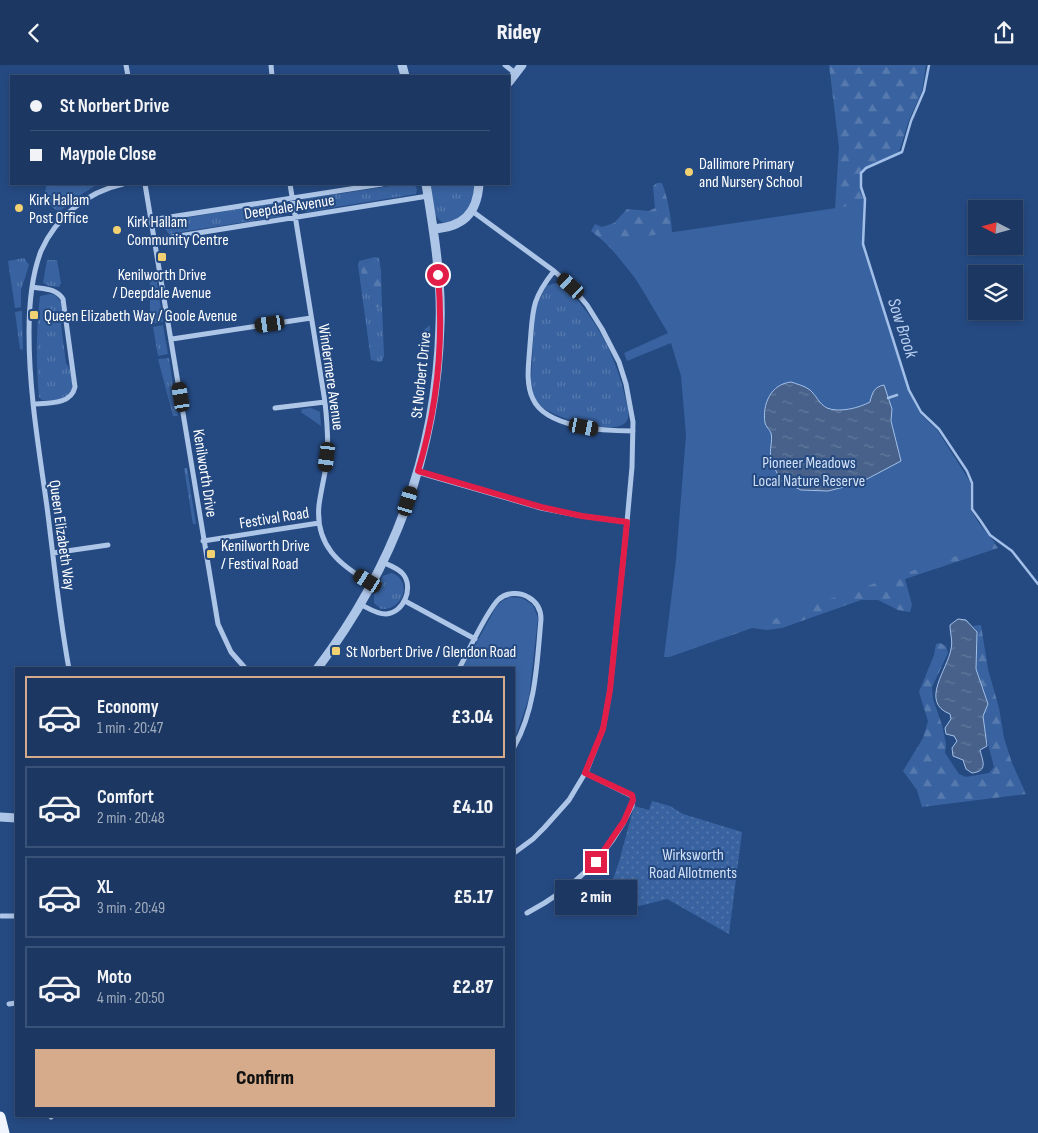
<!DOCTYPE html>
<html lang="en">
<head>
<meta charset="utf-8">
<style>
	:root { --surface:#1c3862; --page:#29436b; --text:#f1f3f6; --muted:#a0acbe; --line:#3a5277; --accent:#d6ab8b }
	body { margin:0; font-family:"Sofia Sans Condensed",sans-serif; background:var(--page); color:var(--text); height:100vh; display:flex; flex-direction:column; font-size:19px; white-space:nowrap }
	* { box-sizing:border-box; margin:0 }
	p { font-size:16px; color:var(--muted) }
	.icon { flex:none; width:28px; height:28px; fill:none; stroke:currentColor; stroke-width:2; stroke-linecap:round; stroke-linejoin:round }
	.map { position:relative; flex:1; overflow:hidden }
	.sheet { position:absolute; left:15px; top:602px; width:500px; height:450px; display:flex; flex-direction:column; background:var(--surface); border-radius:0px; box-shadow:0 2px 8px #0003,0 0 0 1px var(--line) }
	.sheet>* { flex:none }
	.top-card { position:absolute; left:10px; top:10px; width:500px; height:110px; border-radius:0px; box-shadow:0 2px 8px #0003,0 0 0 1px var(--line); display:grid; align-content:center; height:110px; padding:0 20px; background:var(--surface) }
	.needle { width:32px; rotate:276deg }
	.buttons { position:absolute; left:968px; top:135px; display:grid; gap:10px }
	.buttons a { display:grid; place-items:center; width:55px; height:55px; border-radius:0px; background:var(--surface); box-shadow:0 2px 8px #0003,0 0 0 1px var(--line); font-size:25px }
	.end { position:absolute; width:22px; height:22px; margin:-11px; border:6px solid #e11d48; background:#fff; box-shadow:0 0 0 2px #fff }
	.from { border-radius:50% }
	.bubble { position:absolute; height:35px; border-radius:0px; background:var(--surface); box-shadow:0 2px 8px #0003,0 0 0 1px var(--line); font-size:16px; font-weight:800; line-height:35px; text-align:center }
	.car { position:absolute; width:15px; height:30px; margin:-15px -8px; border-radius:6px; box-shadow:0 0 4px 1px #0007; background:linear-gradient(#222 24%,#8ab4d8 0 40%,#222 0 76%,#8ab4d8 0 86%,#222 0) }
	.top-card b { display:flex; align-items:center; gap:18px; height:48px; font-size:19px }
	.top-card b+b { border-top:1px solid var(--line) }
	.top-card i { width:12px; height:12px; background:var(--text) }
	ul { padding:9px 0 0; list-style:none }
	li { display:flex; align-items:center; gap:15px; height:82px; margin:0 10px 8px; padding:0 10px; border:2px solid var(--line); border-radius:0px }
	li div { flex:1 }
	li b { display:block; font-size:19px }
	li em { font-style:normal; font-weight:800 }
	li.on { border-color:var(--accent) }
	li>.icon { width:45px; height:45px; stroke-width:1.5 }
	.primary-button { display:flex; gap:10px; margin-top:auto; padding:10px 20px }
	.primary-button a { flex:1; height:58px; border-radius:0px; background:var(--accent); color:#111; font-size:20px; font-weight:800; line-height:58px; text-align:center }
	header { display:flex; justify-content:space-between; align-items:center; height:65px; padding:0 20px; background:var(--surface); font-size:22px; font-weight:800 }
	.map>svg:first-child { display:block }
	.grass { fill:url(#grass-tufts) }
	.forest { fill:url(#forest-firs) }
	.park { fill:#3963a0 }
	.garden { fill:url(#garden-dots) }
	.water { fill:url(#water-ripples); stroke:#a1bfe8 }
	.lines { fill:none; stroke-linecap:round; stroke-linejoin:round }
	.stream { stroke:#a1bfe8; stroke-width:2.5 }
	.minor { stroke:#adc5e7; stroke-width:5 }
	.tertiary { stroke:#adc5e7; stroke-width:9 }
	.primary { stroke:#eff4fd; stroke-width:11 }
	.route { stroke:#e11d48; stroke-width:6 }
	.poi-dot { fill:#f1d171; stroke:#254a82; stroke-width:2 }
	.labels { text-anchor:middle; stroke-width:4; stroke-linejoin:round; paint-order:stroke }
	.poi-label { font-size:16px; fill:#fff; stroke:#254a82; text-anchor:start }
	.street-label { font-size:16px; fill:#fff; stroke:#254a82 }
	.park-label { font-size:16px; fill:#d1e0f6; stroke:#254a82 }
	.water-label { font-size:18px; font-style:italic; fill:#b9cfef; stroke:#254a82 }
</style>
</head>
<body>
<header><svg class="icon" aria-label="back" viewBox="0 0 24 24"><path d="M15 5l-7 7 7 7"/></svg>Ridey<svg class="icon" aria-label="share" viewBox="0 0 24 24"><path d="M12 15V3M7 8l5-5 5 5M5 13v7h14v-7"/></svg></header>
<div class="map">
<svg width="1038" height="1068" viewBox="0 0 1038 1068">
	<defs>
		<pattern id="grass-tufts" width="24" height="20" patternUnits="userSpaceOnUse" patternTransform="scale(1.25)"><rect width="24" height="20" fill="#3963a0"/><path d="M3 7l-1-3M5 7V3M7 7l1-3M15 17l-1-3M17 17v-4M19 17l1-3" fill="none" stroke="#577aae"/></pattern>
		<pattern id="forest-firs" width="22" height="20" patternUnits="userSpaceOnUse" patternTransform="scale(1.25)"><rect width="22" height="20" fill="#3963a0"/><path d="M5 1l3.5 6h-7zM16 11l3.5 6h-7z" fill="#577aae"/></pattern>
		<pattern id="garden-dots" width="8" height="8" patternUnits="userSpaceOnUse" patternTransform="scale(1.25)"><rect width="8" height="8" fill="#3963a0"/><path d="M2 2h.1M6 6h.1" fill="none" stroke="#577aae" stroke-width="1.8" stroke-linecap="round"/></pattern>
		<pattern id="water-ripples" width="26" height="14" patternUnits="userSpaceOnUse" patternTransform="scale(1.25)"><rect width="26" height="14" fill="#47618a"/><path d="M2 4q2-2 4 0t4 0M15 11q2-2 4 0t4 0" fill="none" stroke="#63799c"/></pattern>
	</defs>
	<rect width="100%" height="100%" fill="#254a82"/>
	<path class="grass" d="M47,119H98L77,132L59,147C48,140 42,131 47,119Z
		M404,119H414L417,124L416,129L306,147L301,143V137L304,134Z
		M430,119H476C470,142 469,153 443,158C431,151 432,132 430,119Z
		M280,137L285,145L282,151L169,169L164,163L167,156Z
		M375,192L379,193L381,206L370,196L364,198L361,202L365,212L373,242H382L384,291L382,296L380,297L371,295L358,200L359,196Z
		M24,193L29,200L21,225V242L15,243L8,196Z
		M47,195H57L61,218L59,222L49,221L43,218Z
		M150,211L156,212L163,257L153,258L150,245Z
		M556,218C567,220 572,229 579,237C602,265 617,296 625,332C627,339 631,350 626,357C614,372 551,352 540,340C533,333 532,324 531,315L535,244L546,221Z
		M50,229L55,230L61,237L63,254L61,260L66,298L70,304L72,317V324L68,330L58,335H42L39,332C36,298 36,266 40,231Z
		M22,246L23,285L20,284L15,247Z
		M163,260L168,289L158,291L153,262Z
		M430,260L428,298L423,293L424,265Z
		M169,293L178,351H173L158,294Z
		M311,343L320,347L321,361L301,347L302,344Z
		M184,403H187L196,459H193Z
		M391,508C413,514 404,546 381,544L374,538V530L383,511Z"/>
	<path class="forest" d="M829,0H926L922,26L909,55L899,87L866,102L860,107L861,125L864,133L863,180L907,322L920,349L937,365L970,417V444L978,457L998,483L905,514L912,540L910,547L898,545L878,535H861L782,563L767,565L752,563L669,592H664L829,145L835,144L839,82Z
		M657,118H662C668,134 671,151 672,168L735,159L663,259C644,225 623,190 591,166L595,159L602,162L614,158L627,144L649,146L655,143L653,121Z
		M370,196L378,197L381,206L382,242H373L365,212L362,210L361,202L363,198Z
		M981,560L988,604L999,643L1004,673L1012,698L1026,729L922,742L917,725L903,706L923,673L928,656L919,627L934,590L936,579L940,578L946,581L948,588L932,622L933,634L942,660L946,679L945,688L959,709L966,712L989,708L994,702L985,667L983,650L988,639L976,604L977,567L973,561Z"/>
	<path class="park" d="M863,139L862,180L907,322L920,349L937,365L970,417V444L978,457L995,478L849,527L669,592H664L676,495L686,370L681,311L671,278L627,296L624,288L668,268L636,214L606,177Z
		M510,532L522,533L533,540L538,553L529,632L514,677V604H462L496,542L502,536Z"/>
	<path class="garden" d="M652,736L670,741L683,749L742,767L729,869L667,834L600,851L619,797L634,741L649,745Z"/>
	<path class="water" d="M791,317C797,319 805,321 810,325C816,330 819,339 827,343C839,348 859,343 870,337C872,328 874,322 884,320L892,344L891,356L901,396L867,414L855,416L844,422L828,426L801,425L780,415C777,407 772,399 771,392C769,385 773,376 771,368C770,365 766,362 765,358C762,339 771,319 791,317Z
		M958,554L966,555L977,567L976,604L988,639L983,651L987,681L980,685C983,697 988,706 972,708L966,704L963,695L953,691L952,683L957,676L954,671L946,669L945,663L951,654L950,649C919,637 948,604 951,584C953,576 950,568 950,560Z"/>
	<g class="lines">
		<path class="stream" d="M929,0L924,26L911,56L902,87L866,103L861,108V122L865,134L863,179L909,325L921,347L939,364L967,406L972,418V444L980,455L990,470L1012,486L1038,519
			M888,333L897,330"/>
		<path class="minor" d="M126,0L128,11
			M271,0L272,11
			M505,0L515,8
			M145,119L218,559L231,587L246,604
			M290,119L325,337C327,356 329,375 327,395C325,410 321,425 319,440C315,480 339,500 371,518
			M472,146L554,206L571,221L587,240L602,264L619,297L626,319L633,357L632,402L627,457L610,625L603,664L587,705L569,735L544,763L533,774L514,788
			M151,155L382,119
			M154,175L428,131
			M554,206C531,235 533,245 530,280C529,297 525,318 533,334C546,363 605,366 633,366
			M32,222C44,224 56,223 63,234L75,322C71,340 48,338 33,339
			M172,274L311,253
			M275,343L325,337
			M417,407L541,443L582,451L627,457
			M203,476L319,458
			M53,488L108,480
			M405,536L475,574
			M360,539C368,543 376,549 386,549C404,548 414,522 403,509C398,503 389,500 382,497
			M69,604C59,550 54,496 47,442C39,384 29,327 29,268C29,241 31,212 41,186C56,152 87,127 123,119
			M459,604C468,587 487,545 499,534C507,527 520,527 528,532C537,537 541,544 541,554C537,598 536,643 514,682
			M562,827L568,836
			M527,848C574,823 609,791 632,741L633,735L632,731L585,708
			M1,851H16
			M9,939L16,938
			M51,1052L52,1051"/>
		<path class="tertiary" d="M402,0L405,11
			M509,17L522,0
			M433,164C463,162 477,149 479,119
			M317,604C394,502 437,386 440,259C442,215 433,161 426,119
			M0,752L16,753"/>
		<path class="primary" d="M0,1052L4,1068"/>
	</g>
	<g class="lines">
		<path class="route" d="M438,210C444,276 437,343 418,406L541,442L582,451L627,457L610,625L603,664L585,708L632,730L633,735L624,756L596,797"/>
	</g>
	<g class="poi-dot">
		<circle cx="689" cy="107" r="5"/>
		<circle cx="19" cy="143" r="5"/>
		<circle cx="117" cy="165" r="5"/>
		<rect x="157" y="187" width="10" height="10" rx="2.5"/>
		<rect x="29" y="245" width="10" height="10" rx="2.5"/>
		<rect x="206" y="484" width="10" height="10" rx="2.5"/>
		<rect x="331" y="581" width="10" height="10" rx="2.5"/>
	</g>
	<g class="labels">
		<g class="poi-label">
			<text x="699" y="104">Dallimore Primary<tspan x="699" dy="18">and Nursery School</tspan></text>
			<text x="29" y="140">Kirk Hallam<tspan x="29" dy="18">Post Office</tspan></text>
			<text x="127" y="162">Kirk Hallam<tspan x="127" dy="18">Community Centre</tspan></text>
			<text x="162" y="215" text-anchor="middle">Kenilworth Drive<tspan x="162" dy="18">/ Deepdale Avenue</tspan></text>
			<text x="44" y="256">Queen Elizabeth Way / Goole Avenue</text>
			<text x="221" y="486">Kenilworth Drive<tspan x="221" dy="18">/ Festival Road</tspan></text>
			<text x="346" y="592">St Norbert Drive / Glendon Road</text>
		</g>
		<g class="street-label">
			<text transform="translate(289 141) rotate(-9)" y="6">Deepdale Avenue</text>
			<text transform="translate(420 310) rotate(-84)" y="6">St Norbert Drive</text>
			<text transform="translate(332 312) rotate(82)" y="6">Windermere Avenue</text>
			<text transform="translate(206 408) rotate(81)" y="6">Kenilworth Drive</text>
			<text transform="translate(274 452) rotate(-9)" y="6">Festival Road</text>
			<text transform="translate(63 470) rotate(82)" y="6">Queen Elizabeth Way</text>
		</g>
		<g class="park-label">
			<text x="809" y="403">Pioneer Meadows<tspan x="809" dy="18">Local Nature Reserve</tspan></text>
			<text x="693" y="795">Wirksworth<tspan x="693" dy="18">Road Allotments</tspan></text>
		</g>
		<g class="water-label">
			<text transform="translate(903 263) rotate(72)" y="6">Sow Brook</text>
		</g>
	</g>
</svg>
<div class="buttons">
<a><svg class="needle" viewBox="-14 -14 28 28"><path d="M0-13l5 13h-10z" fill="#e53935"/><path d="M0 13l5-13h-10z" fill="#a0acbe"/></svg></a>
<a><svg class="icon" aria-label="layers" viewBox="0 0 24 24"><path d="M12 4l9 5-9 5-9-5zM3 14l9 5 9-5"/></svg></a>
</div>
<i class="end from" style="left:438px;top:210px"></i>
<i class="end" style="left:596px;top:797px"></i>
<div class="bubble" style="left:555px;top:815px;width:82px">2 min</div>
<i class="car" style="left:571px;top:221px;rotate:312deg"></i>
<i class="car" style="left:270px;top:259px;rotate:262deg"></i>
<i class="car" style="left:181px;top:332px;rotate:351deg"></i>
<i class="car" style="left:584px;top:362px;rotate:101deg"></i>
<i class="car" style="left:327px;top:392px;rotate:187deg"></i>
<i class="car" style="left:408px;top:436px;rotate:17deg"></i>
<i class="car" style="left:368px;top:516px;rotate:301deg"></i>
<div class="top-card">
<b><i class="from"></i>St Norbert Drive</b>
<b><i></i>Maypole Close</b>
</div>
<section class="sheet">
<ul>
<li class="on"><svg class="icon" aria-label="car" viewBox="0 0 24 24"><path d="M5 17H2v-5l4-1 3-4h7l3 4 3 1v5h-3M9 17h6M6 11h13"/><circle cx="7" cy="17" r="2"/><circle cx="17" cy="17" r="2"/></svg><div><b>Economy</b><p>1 min · 20:47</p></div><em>£3.04</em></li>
<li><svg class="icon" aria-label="car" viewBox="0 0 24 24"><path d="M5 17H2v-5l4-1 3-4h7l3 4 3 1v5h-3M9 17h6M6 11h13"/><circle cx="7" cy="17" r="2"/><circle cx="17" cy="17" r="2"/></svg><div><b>Comfort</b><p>2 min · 20:48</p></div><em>£4.10</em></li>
<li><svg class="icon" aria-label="car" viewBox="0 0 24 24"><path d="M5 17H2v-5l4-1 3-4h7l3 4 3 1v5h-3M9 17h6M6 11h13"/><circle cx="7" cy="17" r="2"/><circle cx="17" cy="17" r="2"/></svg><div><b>XL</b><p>3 min · 20:49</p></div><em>£5.17</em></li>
<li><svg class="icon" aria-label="car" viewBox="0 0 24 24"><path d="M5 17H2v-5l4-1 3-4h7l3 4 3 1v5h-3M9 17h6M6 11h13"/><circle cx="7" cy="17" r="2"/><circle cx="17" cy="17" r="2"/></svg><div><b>Moto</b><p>4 min · 20:50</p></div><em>£2.87</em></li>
</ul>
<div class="primary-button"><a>Confirm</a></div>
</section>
</div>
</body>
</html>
